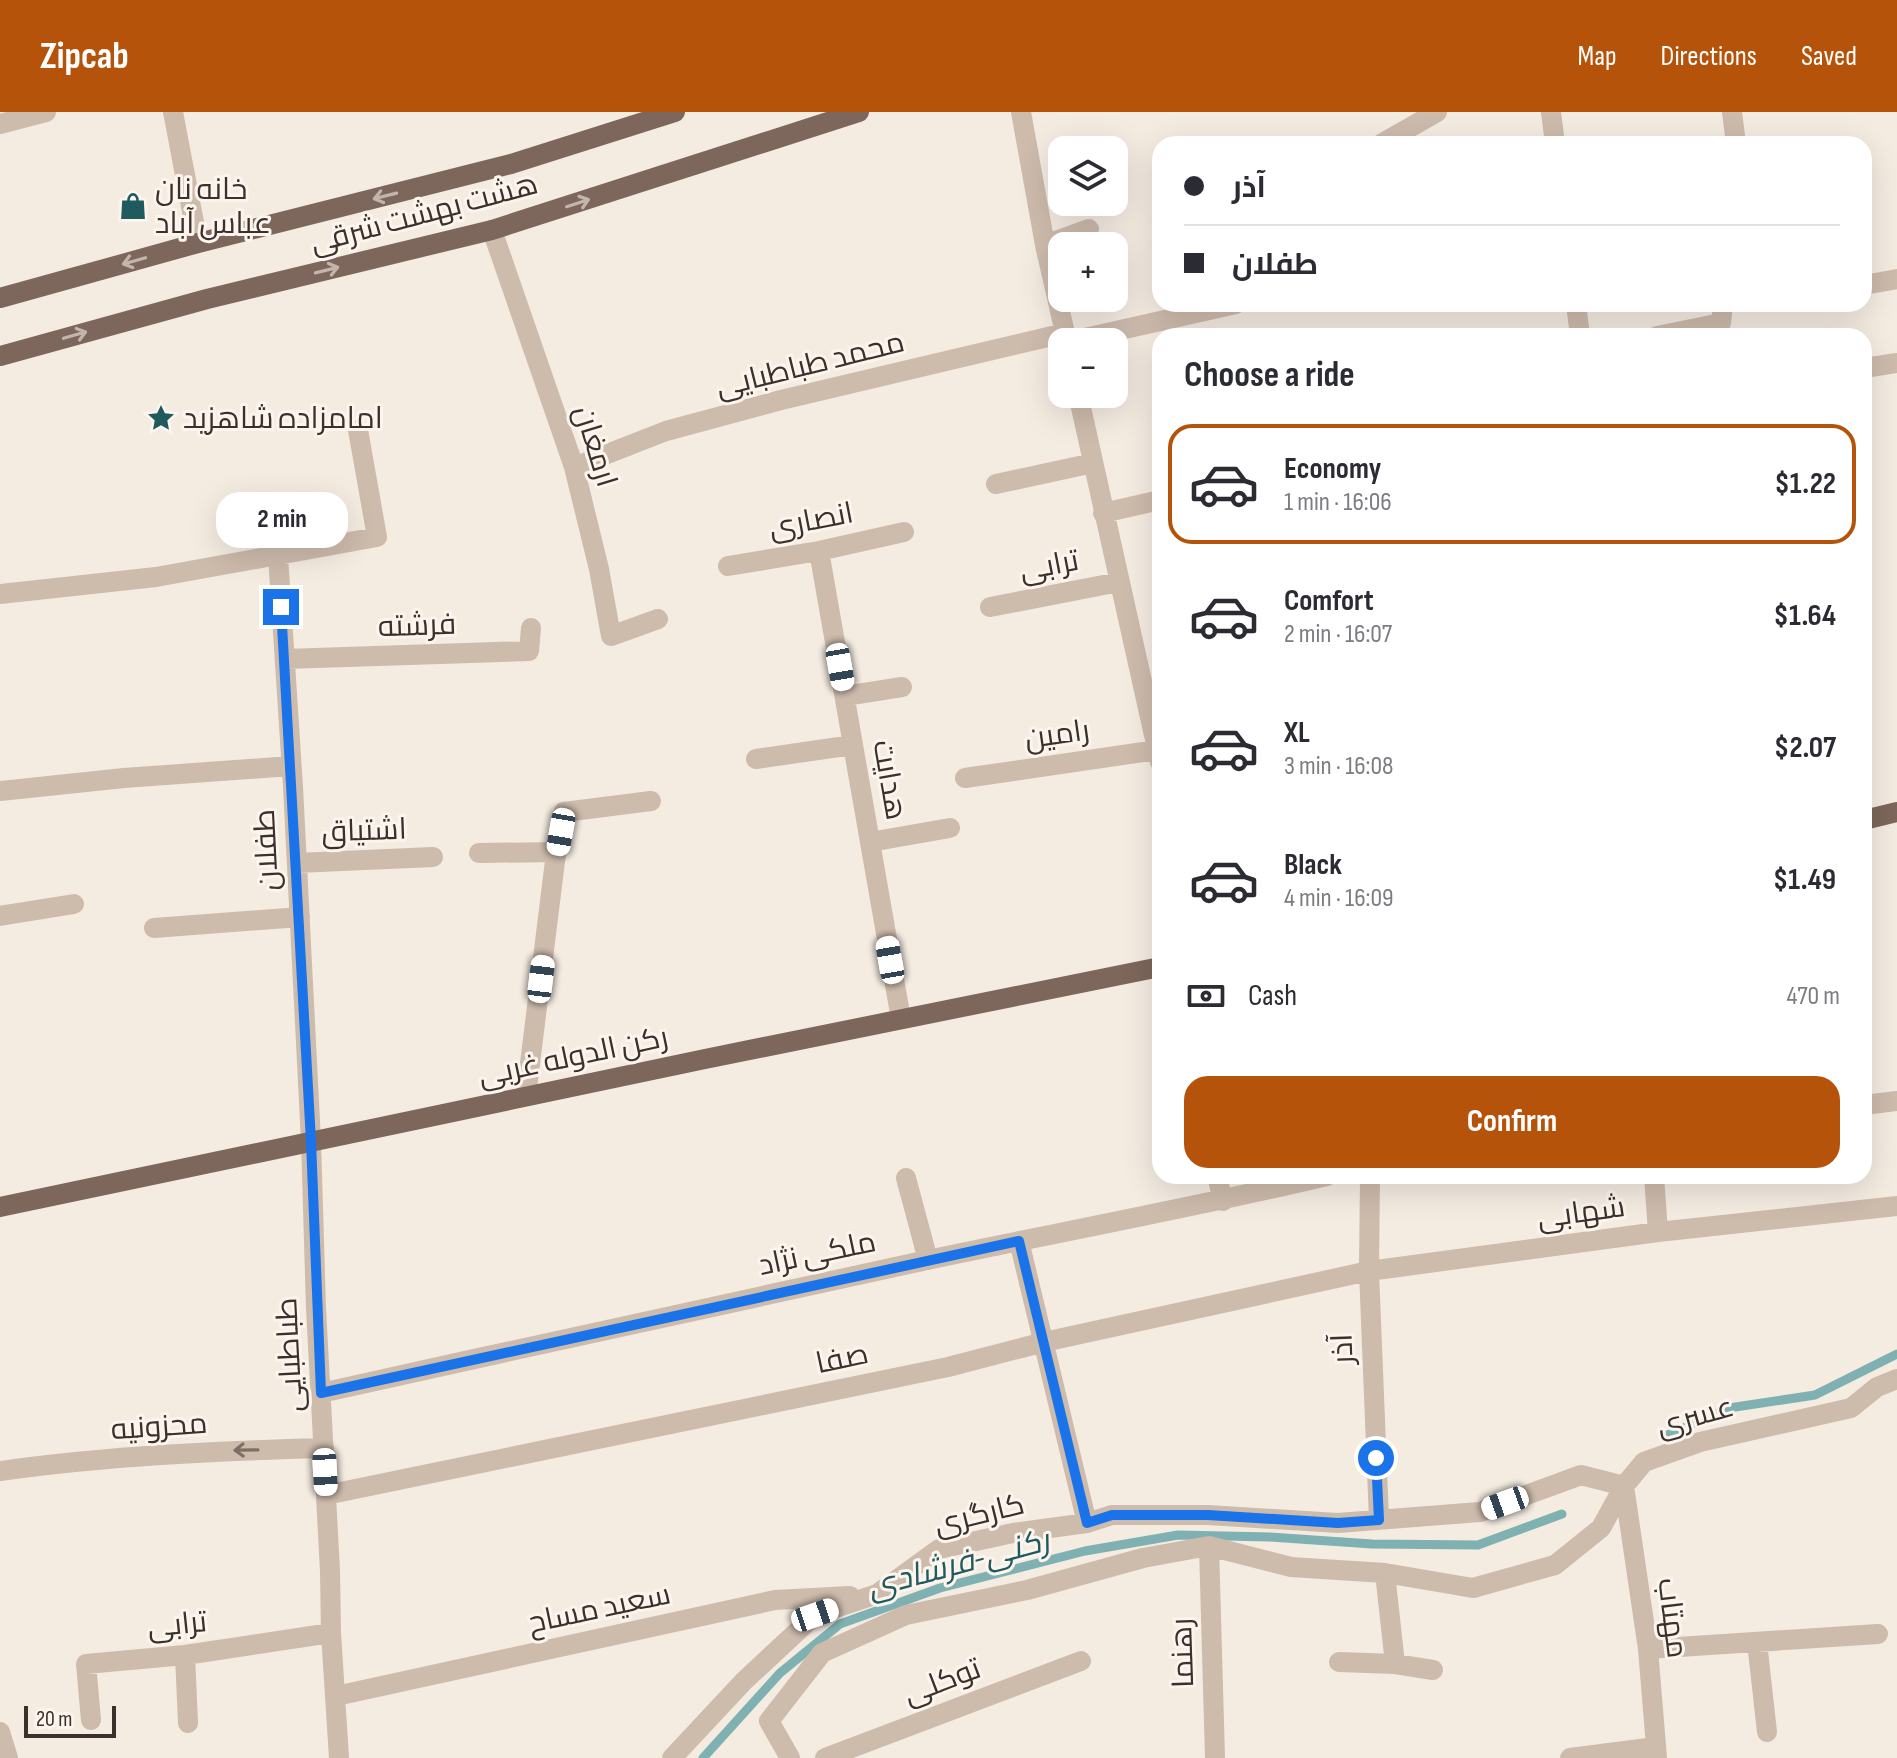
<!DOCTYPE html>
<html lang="en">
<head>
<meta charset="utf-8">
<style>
	:root { --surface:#fff; --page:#f7f7f7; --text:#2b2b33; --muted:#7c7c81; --line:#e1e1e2; --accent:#b45309 }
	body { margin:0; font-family:"Sofia Sans Condensed",Cairo,sans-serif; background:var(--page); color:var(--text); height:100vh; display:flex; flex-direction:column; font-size:30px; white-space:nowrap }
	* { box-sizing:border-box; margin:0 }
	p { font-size:26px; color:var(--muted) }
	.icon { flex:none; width:44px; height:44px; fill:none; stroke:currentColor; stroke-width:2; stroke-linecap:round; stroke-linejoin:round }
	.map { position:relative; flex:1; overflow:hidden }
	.panel { position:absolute; left:1152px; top:216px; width:720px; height:856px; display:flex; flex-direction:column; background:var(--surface); border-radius:24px; box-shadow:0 8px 32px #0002 }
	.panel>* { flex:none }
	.guide { position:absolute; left:1152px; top:24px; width:720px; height:176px; border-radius:24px; box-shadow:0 8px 32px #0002; display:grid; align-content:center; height:176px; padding:0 32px; background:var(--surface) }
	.buttons { position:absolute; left:1048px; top:24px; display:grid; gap:16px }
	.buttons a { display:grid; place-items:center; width:80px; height:80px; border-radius:16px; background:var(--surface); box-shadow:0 8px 32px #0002; font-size:40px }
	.scale { position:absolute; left:24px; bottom:20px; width:92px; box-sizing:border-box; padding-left:8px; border:4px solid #3b302b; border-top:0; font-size:22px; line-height:28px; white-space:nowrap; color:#3b302b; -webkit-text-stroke:6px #fbf5ee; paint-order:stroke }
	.end { position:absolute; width:36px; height:36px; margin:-18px; border:10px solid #1a73e8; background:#fff; box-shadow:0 0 0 4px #fff }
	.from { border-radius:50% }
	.bubble { position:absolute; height:56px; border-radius:24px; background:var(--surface); box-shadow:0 8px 32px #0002; font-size:26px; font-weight:700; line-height:56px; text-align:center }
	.car { position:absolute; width:24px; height:48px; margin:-24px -12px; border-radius:10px; box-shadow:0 0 6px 2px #0007; background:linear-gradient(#fff 24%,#345 0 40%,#fff 0 76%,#345 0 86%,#fff 0) }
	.guide b { display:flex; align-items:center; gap:28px; height:76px; font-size:30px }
	.guide b+b { border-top:2px solid var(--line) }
	.guide i { width:20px; height:20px; background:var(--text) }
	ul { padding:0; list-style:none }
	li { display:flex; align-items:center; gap:24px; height:120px; margin:0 16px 12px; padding:0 16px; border:4px solid transparent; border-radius:24px }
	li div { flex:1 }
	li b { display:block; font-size:30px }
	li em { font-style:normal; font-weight:700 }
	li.selected { border-color:var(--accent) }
	li>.icon { width:72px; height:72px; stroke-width:1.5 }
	h2 { padding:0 32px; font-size:36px; line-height:96px }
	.pay { display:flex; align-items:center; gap:20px; height:88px; padding:0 32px; font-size:30px }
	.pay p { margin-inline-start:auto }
	.primary-button { display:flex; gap:16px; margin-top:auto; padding:16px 32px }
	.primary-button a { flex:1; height:92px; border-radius:24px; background:var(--accent); color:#fff; font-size:32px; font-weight:700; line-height:92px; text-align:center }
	header { display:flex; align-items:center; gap:48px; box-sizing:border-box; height:112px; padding:0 40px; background:var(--accent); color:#fff }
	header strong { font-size:38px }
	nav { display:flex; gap:44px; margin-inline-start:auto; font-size:28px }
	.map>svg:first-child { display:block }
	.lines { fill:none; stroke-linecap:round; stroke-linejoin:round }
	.stream { stroke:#7fb0b2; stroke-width:9 }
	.minor { stroke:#cdbbac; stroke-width:20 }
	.major { stroke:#7d675c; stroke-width:20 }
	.oneway { stroke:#c2b5ac }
	.oneway2 { stroke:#7d6f65 }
	.route { stroke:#1a73e8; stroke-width:10 }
	.labels { text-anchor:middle; stroke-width:6; stroke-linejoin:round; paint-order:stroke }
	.poi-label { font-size:30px; fill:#3b302b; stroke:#fbf5ee; text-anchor:start }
	.street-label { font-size:30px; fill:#3b302b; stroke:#fbf5ee }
	.water-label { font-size:32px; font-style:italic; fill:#1f5a5e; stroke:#fbf5ee }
</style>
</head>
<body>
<header>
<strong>Zipcab</strong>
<nav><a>Map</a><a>Directions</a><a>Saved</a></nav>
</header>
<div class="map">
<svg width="1897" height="1646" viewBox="0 0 1897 1646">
	<rect width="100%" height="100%" fill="#f4ebe1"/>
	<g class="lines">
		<path class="stream" d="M1665,1324L1729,1296L1815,1283L1897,1242
			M703,1646L780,1561L840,1512L940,1476L1085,1439L1178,1423L1270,1425L1372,1432L1478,1433L1562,1402"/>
		<path class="minor" d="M173,0L198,131
			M1021,0L1045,133L1067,230
			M1551,0L1555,32
			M1732,0L1736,32
			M0,12L46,0
			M1381,32L1437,0
			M492,118L574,355L599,457L611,524L658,507
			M1045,133L1089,117
			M1864,173L1897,167
			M1576,192L1580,224
			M1657,224L1721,211L1723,192
			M1067,230L1236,192
			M1864,256L1897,251
			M1078,282L1160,650
			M574,355L666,319L781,288L1065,221
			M996,372L1093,351
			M1103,401L1160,388
			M819,439L901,907
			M278,443L293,675L311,1029L316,1196L330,1459L331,1521L339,1646
			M728,454L819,439L904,420
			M0,482L156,465L377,425L358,318
			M990,495L1119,470
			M285,547L529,539L531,516
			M845,584L902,575
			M756,647L853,633
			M965,666L1157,638
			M0,679L124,666L291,654
			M870,730L950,716
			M479,741L557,740
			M297,751L433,745
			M0,804L74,792
			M154,816L300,805
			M526,984L555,749L564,700L651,689
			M1864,993L1897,989
			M1217,1064L1223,1089
			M1370,1064L1369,1159L1379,1408
			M1654,1064L1658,1120
			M906,1066L928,1148
			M1019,1129L1087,1411
			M321,1281C520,1237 719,1192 918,1150C1055,1121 1192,1096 1327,1064
			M0,1359C107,1344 215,1339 324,1336
			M1624,1374L1648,1537L1657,1646
			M326,1383L948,1255L1044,1230L1369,1159L1658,1120L1897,1094
			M1209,1434L1215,1646
			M1385,1461L1395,1552
			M1757,1530L1767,1620
			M1648,1537L1878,1522
			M185,1543L188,1611
			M1339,1550L1395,1552L1433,1558
			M336,1584L775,1488L850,1484
			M91,1608L86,1552L185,1543L331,1521
			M0,1620L8,1646
			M672,1646L744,1569L815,1503L877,1482L939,1437L1013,1421L1087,1411L1112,1403H1208L1338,1411L1480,1400L1581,1363L1624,1374L1644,1350L1700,1330L1851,1296L1877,1275L1897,1267
			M790,1646L769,1609L822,1541L906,1503L1027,1478L1143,1446L1209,1434L1291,1455L1385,1461L1473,1476L1555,1453L1601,1416L1624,1374
			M825,1646L1081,1549
			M1570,1646L1656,1635"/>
		<path class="major" d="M0,186L198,131L511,52L675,0
			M0,244L207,187L492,118L859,0
			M1864,708L1897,700
			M0,1095L705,947L1160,855"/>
	</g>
	<defs><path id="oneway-shaft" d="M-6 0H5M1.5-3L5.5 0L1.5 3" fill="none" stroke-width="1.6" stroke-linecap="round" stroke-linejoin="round" transform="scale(2)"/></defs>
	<g class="oneway">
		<use href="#oneway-shaft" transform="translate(385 84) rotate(166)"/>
		<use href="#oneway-shaft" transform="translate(578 91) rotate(-18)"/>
		<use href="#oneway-shaft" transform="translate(134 149) rotate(164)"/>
		<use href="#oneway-shaft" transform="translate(327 158) rotate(-14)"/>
		<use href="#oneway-shaft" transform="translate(75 223) rotate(-16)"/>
	</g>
	<use class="oneway2" href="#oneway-shaft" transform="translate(246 1338) rotate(179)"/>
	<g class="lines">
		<path class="route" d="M281,495L311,1029L321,1281L1019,1129L1087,1411L1112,1403H1208L1338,1411L1379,1408L1376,1346"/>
	</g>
	<defs>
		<g id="shop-bare" transform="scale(2.16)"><path d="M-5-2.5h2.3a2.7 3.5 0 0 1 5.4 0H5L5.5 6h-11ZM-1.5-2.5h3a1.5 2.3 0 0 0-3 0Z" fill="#1f5a5e" stroke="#fbf5ee" stroke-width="2.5" paint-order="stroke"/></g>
		<g id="sight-bare" transform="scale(2.16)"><path d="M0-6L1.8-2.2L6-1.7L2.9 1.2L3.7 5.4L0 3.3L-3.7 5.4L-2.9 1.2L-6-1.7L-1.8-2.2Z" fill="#1f5a5e" stroke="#fbf5ee" stroke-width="2.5" paint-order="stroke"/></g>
	</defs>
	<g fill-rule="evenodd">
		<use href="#shop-bare" x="133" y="94"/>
		<use href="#sight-bare" x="161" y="306"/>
	</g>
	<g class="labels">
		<g class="poi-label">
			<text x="155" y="87">خانه نان<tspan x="155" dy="34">عباس آباد</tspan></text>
			<text x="183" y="316">امامزاده شاهزید</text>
		</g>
		<g class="street-label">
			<text transform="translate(424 101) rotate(-15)" y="10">هشت بهشت شرقی</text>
			<text transform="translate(810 252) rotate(-14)" y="10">محمد طباطبایی</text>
			<text transform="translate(596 334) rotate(73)" y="10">ارمغان</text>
			<text transform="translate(811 408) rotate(-11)" y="10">انصاری</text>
			<text transform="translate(1049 453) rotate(-11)" y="10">ترابی</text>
			<text transform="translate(417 513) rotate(-2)" y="10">فرشته</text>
			<text transform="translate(1057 622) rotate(-8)" y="10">رامین</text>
			<text transform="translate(890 668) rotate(80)" y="10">هدایت</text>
			<text transform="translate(364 718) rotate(-2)" y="10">اشتیاق</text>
			<text transform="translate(266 738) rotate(-93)" y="10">طفلان</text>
			<text transform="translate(573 944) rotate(-12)" y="10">رکن الدوله غربی</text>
			<text transform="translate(1581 1100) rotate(-8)" y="10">شهابی</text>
			<text transform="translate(817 1141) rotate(-12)" y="10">ملکی نژاد</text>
			<text transform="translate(1342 1237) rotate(-92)" y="10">آذر</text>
			<text transform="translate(289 1243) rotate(-93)" y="10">طباطبایی</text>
			<text transform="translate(842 1246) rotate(-12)" y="10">صفا</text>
			<text transform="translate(1695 1304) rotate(-16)" y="10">عسری</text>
			<text transform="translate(159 1314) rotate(-4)" y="10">محزونیه</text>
			<text transform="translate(979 1402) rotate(-14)" y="10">کارگری</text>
			<text transform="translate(599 1496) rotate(-12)" y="10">سعید مساح</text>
			<text transform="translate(1673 1506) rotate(83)" y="10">مهتاب</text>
			<text transform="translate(177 1512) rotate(-6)" y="10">ترابی</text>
			<text transform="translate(1182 1541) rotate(-92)" y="10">رهنما</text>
			<text transform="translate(942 1569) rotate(-21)" y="10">توکلی</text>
		</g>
		<g class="water-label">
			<text transform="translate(958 1451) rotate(-15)" y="11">رکنی-فرشادی</text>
		</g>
	</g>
</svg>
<div class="buttons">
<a><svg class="icon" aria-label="layers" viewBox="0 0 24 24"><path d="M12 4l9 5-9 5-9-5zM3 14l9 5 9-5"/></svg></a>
<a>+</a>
<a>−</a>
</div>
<div class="scale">20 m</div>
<i class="end from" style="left:1376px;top:1346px"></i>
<i class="end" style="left:281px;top:495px"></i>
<div class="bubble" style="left:216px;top:380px;width:132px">2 min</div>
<i class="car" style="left:840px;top:555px;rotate:170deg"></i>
<i class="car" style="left:561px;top:720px;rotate:190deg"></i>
<i class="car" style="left:890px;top:848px;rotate:350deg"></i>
<i class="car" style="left:541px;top:867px;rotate:7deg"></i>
<i class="car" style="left:325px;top:1360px;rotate:177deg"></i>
<i class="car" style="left:1505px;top:1391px;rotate:250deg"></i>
<i class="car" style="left:815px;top:1503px;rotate:71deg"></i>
<div class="guide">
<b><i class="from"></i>آذر</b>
<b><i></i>طفلان</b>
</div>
<section class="panel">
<h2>Choose a ride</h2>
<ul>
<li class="selected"><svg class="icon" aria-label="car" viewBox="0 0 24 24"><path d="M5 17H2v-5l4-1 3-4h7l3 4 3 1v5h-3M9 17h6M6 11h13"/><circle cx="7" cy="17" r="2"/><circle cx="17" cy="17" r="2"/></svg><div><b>Economy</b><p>1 min · 16:06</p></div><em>$1.22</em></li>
<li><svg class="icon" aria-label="car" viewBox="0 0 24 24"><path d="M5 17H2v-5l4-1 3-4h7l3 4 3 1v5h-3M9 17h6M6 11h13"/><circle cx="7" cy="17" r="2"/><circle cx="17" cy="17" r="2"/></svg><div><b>Comfort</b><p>2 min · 16:07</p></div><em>$1.64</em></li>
<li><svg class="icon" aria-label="car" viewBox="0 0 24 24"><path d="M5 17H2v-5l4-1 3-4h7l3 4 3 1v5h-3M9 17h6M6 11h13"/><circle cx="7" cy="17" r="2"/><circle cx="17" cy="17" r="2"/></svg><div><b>XL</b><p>3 min · 16:08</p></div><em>$2.07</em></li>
<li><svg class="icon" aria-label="car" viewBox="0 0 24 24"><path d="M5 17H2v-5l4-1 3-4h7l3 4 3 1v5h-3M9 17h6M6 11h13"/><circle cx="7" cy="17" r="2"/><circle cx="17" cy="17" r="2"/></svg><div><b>Black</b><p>4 min · 16:09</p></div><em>$1.49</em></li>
</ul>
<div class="pay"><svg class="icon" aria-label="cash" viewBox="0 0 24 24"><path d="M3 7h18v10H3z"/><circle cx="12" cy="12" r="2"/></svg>Cash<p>470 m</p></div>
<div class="primary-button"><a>Confirm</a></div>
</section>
</div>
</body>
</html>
